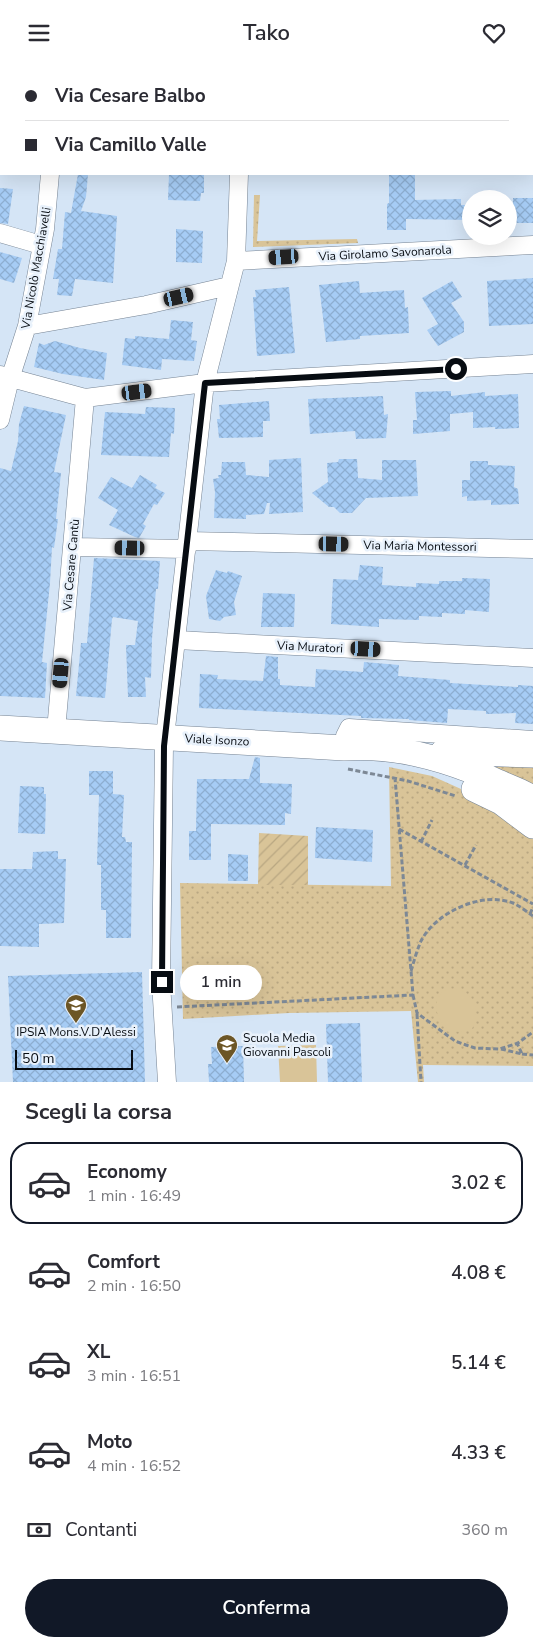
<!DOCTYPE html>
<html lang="it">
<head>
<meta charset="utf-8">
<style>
	:root { --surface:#fff; --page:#f7f7f7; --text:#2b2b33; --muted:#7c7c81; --line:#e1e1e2; --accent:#111827 }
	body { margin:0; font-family:"Nunito Sans",sans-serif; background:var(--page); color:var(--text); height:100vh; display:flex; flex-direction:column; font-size:19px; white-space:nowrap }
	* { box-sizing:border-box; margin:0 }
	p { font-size:16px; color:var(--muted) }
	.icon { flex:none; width:28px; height:28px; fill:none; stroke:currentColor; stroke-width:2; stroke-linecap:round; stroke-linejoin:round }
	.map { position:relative; height:1017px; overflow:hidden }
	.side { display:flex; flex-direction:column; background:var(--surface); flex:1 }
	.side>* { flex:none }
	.top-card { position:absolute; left:0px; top:0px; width:534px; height:110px; box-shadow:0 5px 20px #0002; display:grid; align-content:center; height:110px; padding:0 25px; background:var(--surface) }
	.buttons { position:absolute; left:462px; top:125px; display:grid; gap:10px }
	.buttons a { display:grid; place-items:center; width:55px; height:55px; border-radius:50%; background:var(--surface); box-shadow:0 5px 20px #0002; font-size:25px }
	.scale { position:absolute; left:15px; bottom:12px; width:118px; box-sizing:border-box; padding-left:5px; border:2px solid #070c12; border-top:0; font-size:14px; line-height:18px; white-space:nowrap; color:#070c12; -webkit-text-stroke:4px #e8f1fb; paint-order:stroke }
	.end { position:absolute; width:22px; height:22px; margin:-11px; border:6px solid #070c12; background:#fff; box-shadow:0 0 0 2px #fff }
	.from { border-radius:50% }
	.bubble { position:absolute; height:35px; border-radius:18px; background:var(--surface); box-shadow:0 5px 20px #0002; font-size:16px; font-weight:600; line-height:35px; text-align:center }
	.car { position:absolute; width:15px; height:30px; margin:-15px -8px; border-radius:6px; box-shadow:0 0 4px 1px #0007; background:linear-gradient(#222 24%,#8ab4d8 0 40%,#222 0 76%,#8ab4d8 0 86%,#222 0) }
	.top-card b { display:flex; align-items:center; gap:18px; height:48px; font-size:19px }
	.top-card b+b { border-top:1px solid var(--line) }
	.top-card i { width:12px; height:12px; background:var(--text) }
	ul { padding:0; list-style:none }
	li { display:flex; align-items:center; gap:15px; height:82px; margin:0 10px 8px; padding:0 15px; border:2px solid transparent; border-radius:20px }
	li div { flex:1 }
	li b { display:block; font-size:19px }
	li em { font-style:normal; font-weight:600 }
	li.current { border-color:var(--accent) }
	li>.icon { width:45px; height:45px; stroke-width:1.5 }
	h2 { padding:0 25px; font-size:22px; line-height:60px }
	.pay { display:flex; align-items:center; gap:12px; height:55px; padding:0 25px; font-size:19px }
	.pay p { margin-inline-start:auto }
	.button { display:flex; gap:10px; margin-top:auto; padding:10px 25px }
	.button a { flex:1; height:58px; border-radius:30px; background:var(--accent); color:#fff; font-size:20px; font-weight:600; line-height:58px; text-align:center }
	header { display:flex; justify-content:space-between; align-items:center; height:65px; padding:0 25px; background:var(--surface); font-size:22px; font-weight:600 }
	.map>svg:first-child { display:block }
	.grass { fill:url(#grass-dots) }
	.garden { fill:url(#garden-furrows) }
	.pitch { fill:#d9c498 }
	.building { fill:url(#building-cross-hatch) }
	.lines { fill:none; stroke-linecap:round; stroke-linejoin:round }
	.street-casing { stroke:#758393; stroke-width:19 }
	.secondary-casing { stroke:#758393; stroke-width:26 }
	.path { stroke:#7d8895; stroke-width:3; stroke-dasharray:5 2.5; stroke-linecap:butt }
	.street { stroke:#fff; stroke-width:18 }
	.secondary { stroke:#fff; stroke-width:25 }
	.route { stroke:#070c12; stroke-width:6 }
	.labels { text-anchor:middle; stroke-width:5; stroke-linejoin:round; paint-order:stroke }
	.street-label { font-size:12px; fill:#070c12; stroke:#e8f1fb }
	.poi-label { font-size:12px; fill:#070c12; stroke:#e8f1fb }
</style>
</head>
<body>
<header><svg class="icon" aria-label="menu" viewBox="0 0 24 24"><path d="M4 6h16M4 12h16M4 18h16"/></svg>Tako<svg class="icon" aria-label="heart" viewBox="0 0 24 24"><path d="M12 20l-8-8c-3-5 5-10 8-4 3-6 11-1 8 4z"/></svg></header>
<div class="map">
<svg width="533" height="1017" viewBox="0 0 533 1017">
	<defs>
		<pattern id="grass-dots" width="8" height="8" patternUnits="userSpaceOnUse" patternTransform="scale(1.25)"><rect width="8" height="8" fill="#d9c498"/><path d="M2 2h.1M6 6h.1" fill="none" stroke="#b9a782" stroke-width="1.8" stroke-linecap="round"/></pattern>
		<pattern id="garden-furrows" width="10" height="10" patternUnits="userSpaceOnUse" patternTransform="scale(1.25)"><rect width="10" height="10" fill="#d9c498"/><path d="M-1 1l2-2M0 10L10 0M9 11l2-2" fill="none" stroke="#b9a782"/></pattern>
		<pattern id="building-cross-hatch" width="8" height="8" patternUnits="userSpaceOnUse" patternTransform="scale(1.25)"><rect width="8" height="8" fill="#a6ccf5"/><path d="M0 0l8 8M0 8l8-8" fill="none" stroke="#8daed1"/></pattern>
	</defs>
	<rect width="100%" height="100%" fill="#d5e5f6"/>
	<path class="grass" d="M254,130H260L257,176L357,174L358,178L253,182Z
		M484,694L533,700V728L487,703Z
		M389,702L432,711L490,737L533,766V1001L423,1000L424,1017H418L411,946L289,948L183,954L180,818L391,821Z"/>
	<path class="garden" d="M259,768L308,771V820H258Z"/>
	<path class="pitch" d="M447,924C472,921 482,943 472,964C445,978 422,938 447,924Z
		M316,980L317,1017H280L278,981Z"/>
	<path class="building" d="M78,109H88L86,132L81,146L117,151L113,218L75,214L72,231L57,230L59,214H53L58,184H62L65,147L71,148Z
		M169,109H204V128H201L200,136L168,135Z
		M389,109H415V135L461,134V140H471V155L406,154V165H387V139L389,138Z
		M0,123L13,124L8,159L0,158Z
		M513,133H533V158H509V140H513Z
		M176,164L203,166L202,198L176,197Z
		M0,187L22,193L14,218L0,214Z
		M533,213V259L489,261L487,216Z
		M359,216L360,228L404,225L405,243L408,242L409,268L360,271V274L326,277L319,220Z
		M452,216L462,232L451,238L464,257V267L438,281L427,265L438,259L422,233Z
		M289,222L295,288L257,291L253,232H256L255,225Z
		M171,255L193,257L191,275L197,276L194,296L162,294L161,305L122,300L125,273L135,274V271L169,274Z
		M55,276L80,283L107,288L104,315L63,309L34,302L39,278L44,280Z
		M451,326V331L485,327V331L518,329L519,363L495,364V362L473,363V347L450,349V366L413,369V355H417L415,327Z
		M383,331L384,350L388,349L386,373L356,374L355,366L310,369L308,334Z
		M269,336L270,356H263V372L219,373L217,354H220L219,340Z
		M24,341L66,350L54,407L61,408L56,454H58L54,483L52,482L50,518L42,597L47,598L45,633L0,631V403L11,406L18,376L19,359Z
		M146,342L175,343L174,369L171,368L169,392L101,390L105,347L145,349Z
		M301,393L303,447L269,449L270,438H267L264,449L246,450V454L214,453L215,427L213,414L219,413L218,410H221L222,397H245L246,410L269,412V395Z
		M339,394H357L358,413L382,415V395H416L418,431L366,433L352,448H340L334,442H329L312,428L328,417L327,398L338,397Z
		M470,396H488V400L515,401L514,422L518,424L519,439L491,440V435L467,436V431L462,432V415H470Z
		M140,410L157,420L155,423L165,428L157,440L154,439L143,459L146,461L139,473L135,472L109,460L118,445L98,433L111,412L132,423Z
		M94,493L160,496L158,524H156L152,574L151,613L145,612L146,632H128L126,580H135L138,556L113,552L112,554L105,633L76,631L81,578H87Z
		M360,500L383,502L382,520L416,522V518L439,519V516H462V513L490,514L489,547L465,545V549L442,548V552L419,551V555L379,554V562L331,559L333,514L358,515Z
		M216,505L227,508L228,506L242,511L234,537L236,550L224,552L220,556L209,554L206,531Z
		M263,528L295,529L294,562H261Z
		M266,591L278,592V614H280V620L315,622L316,604L363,607L364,597L399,600L398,611L450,615V618L518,622V620L533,621V659L515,658L516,648L486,649V646L448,644L447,658L409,655V654L361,653V651L199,643L200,609L218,610L217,614L263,616Z
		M255,692L260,693V718L292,719L291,749L285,748V760L211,759V795H189V766H196L197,714H249Z
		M89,706H113V729L124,730L122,772H125L126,777H132L131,873H106V845H101V800H97L99,730H89Z
		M20,721L44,722V729H46L45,769L18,768Z
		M316,762L373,765L372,797L315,793Z
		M58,786V794H66L64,858L39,859V882L0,881V804H32L33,787Z
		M228,789L248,790V816H228Z
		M142,907L145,1017H13L8,911Z
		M360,958L362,1017H328L326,959Z
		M243,981L244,1017H209L208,999H212L211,982Z"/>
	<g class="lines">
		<g class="street-casing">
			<path id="street" d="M61,1V0
				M245,1V0
				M0,30H1
				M0,168L41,180
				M236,196L533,180
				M27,261L146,240L229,221
				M0,310L85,333L205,318L533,299
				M0,355L10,314L27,261L45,164L50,109
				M188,476L533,484
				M73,482L187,484
				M176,575L533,593
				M56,666L85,333
				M344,683L345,671L349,663L533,675
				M167,1017L161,917L164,681L205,318L236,196L239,109"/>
		</g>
		<g class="secondary-casing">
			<path id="secondary" d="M0,663L344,683C397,679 450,695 498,717C510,723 523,726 533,734
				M443,687L533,690
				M474,724L501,737L533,761"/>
		</g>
		<path class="path" d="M348,704L408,716L456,731
			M399,764L533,839
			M421,777L432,755
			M465,800L476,780
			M530,849L533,842
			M411,906C414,896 417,885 421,876C436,847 482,826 513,838C520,841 527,847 533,851
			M413,930L417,948L455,976L466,980L475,983L500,984L518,978L533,967
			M177,942L413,930L395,713
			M417,949L421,1017
			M501,984L522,989L517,978
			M522,989L533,990"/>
		<use href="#street" class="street"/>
		<use href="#secondary" class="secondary"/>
	</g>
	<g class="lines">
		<path class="route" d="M162,917L164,681L205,318L456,304"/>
	</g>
	<defs>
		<g id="school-pin" transform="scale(1.125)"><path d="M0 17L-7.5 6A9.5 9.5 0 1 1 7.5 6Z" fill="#6c5626" stroke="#e8f1fb"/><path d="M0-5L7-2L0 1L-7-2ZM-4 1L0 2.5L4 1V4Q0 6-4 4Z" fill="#fff"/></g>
	</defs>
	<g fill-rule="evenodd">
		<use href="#school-pin" x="76" y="940"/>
		<use href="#school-pin" x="227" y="980"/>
	</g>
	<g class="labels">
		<g class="street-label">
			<text transform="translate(385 188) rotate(-3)" y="4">Via Girolamo Savonarola</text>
			<text transform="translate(36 203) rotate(-80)" y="4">Via Nicolò Macchiavelli</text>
			<text transform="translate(420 481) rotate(1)" y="4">Via Maria Montessori</text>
			<text transform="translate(71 500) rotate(-85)" y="4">Via Cesare Cantù</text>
			<text transform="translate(310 582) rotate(3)" y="4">Via Muratori</text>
			<text transform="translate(217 675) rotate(3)" y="4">Viale Isonzo</text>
		</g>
		<g class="poi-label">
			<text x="76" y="971">IPSIA Mons.V.D'Alessi</text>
			<text x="243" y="977" text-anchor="start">Scuola Media<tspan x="243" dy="14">Giovanni Pascoli</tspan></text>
		</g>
	</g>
</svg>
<div class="buttons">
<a><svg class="icon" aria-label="layers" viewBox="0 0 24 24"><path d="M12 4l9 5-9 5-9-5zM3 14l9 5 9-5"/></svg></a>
</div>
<div class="scale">50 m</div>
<i class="end from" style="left:456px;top:304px"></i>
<i class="end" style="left:162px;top:917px"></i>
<div class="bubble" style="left:180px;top:900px;width:82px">1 min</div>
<i class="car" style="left:284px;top:192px;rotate:266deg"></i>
<i class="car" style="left:179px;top:232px;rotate:77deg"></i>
<i class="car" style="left:137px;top:327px;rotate:83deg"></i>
<i class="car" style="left:334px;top:479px;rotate:91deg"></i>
<i class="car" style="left:130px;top:483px;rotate:271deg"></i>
<i class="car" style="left:366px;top:584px;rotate:93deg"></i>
<i class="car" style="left:61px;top:608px;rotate:185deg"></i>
<div class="top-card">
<b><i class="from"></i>Via Cesare Balbo</b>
<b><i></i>Via Camillo Valle</b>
</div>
</div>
<section class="side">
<h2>Scegli la corsa</h2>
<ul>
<li class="current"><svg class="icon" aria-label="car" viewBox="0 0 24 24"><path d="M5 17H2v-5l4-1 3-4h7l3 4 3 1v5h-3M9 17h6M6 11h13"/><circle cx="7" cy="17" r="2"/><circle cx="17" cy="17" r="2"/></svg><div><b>Economy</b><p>1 min · 16:49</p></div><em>3.02 €</em></li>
<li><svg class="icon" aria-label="car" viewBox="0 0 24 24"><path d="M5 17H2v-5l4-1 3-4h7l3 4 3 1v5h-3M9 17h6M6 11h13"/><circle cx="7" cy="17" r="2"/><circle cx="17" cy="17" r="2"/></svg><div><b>Comfort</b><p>2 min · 16:50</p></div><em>4.08 €</em></li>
<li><svg class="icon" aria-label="car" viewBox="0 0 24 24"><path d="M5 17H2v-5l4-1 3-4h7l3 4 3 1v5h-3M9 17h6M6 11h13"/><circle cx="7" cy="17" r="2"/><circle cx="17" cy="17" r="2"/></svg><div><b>XL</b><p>3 min · 16:51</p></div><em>5.14 €</em></li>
<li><svg class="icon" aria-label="car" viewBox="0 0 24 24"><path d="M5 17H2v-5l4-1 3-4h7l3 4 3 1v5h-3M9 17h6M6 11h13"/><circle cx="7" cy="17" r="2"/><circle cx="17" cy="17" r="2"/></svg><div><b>Moto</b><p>4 min · 16:52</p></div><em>4.33 €</em></li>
</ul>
<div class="pay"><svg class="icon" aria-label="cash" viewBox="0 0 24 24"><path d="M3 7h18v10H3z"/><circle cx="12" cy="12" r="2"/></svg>Contanti<p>360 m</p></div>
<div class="button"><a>Conferma</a></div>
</section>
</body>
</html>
